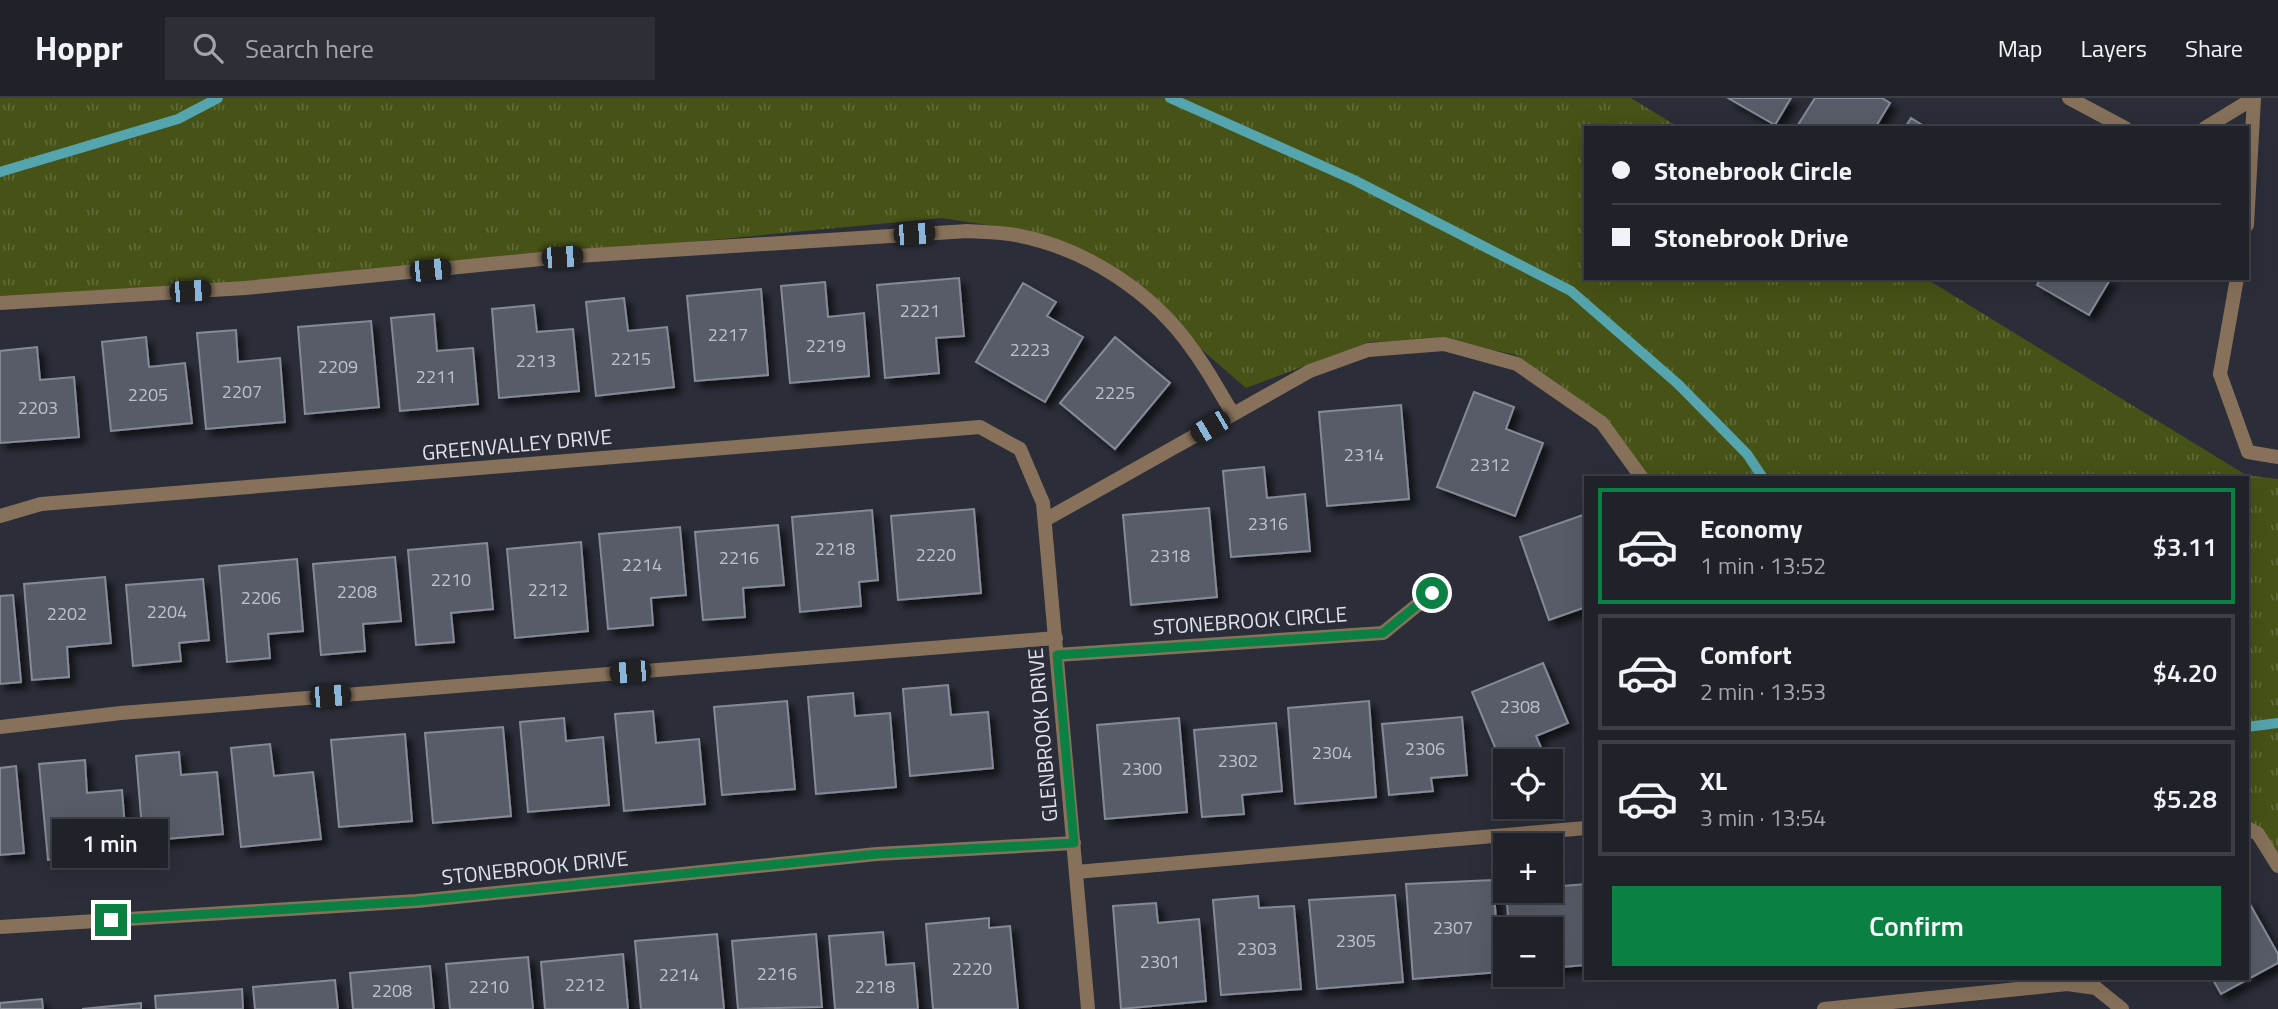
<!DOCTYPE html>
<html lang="en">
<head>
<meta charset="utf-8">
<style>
	:root { --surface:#20222a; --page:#2d2f36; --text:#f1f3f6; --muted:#a2a4a8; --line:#3d3f47; --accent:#0b8043 }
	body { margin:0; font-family:"Titillium Web",sans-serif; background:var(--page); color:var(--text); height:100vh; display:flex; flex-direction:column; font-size:26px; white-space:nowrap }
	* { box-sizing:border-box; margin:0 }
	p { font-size:23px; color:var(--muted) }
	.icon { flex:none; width:38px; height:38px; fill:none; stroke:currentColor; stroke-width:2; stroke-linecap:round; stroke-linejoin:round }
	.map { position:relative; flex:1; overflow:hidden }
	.side { position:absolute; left:1584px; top:378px; width:665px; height:504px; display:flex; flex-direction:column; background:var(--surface); border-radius:0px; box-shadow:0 7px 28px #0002,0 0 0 2px var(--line) }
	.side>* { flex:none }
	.guide { position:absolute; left:1584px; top:28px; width:665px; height:154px; border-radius:0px; box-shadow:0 7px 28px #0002,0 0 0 2px var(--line); display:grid; align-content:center; height:154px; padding:0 28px; background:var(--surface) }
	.controls { position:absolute; left:1493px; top:651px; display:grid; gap:14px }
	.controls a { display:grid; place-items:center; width:70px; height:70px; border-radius:0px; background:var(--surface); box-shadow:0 7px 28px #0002,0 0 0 2px var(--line); font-size:35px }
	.end { position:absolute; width:32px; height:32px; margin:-16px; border:9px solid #0b8043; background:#fff; box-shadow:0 0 0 4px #fff }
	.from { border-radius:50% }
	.bubble { position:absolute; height:49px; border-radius:0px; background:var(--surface); box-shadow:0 7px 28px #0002,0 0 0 2px var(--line); font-size:23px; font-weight:600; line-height:49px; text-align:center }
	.car { position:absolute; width:21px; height:42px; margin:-21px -10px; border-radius:9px; box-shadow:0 0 5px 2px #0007; background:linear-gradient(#222 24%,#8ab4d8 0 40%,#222 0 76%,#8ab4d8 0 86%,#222 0) }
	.guide b { display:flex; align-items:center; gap:24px; height:66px; font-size:26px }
	.guide b+b { border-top:2px solid var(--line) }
	.guide i { width:18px; height:18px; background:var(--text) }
	ul { padding:12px 0 0; list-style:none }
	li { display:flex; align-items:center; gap:21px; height:116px; margin:0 14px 10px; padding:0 14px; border:4px solid var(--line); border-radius:0px }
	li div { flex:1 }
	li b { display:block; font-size:26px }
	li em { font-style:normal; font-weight:600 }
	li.active { border-color:var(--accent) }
	li>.icon { width:63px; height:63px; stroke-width:1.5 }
	.primary-button { display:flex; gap:14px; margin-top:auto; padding:14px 28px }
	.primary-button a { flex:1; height:80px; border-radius:0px; background:var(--accent); color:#fff; font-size:28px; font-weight:600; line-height:80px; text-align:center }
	header { display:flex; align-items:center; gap:42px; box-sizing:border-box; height:98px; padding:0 35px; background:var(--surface); border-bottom:2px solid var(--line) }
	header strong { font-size:33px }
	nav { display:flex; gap:38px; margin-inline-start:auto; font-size:24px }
	.search { width:490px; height:63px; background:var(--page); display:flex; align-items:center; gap:18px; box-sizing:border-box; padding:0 24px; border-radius:0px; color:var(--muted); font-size:26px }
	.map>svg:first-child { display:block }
	.grass { fill:url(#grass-tufts) }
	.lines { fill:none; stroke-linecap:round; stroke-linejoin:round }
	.stream { stroke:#55a5ae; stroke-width:10 }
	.building { fill:#595c68; stroke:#868a96; stroke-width:2; filter:url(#shadow) }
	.service { stroke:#87715b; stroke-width:14 }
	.minor { stroke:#87715b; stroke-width:14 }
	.route { stroke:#0b8043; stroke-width:9 }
	.labels { text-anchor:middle; stroke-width:5; stroke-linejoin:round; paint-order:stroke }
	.number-label { font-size:18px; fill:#bec0c9 }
	.street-label { font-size:21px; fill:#e0e2e9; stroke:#2b2e38 }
</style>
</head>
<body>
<header>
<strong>Hoppr</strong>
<div class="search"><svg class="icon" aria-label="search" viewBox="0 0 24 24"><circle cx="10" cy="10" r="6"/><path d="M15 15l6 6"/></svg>Search here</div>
<nav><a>Map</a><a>Layers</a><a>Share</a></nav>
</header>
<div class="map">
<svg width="2278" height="911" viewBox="0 0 2278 911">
	<defs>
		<pattern id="grass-tufts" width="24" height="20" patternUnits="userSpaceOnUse" patternTransform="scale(1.75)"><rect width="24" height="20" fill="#465216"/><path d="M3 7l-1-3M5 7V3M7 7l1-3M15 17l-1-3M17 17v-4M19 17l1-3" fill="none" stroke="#606b38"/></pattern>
		<filter id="shadow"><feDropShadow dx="6" dy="6" stdDeviation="3.5" flood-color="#0009"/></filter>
	</defs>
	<rect width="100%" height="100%" fill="#2b2e38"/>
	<path class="grass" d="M0,0H1631L1680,30H1586V180H1925L2246,377L2278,381V759L2247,720V380H1647L1606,320L1516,257L1444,241L1369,244L1246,290L1111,173L1028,133L941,120L0,210Z"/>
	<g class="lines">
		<path class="stream" d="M1170,0L1354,82L1571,193L1678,286L1747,356L1763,380
			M0,74L178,21L218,0
			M2247,629L2278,625"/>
	</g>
	<path class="building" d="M1728,0H1791L1775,27Z
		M1815,0H1882L1890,5L1875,30H1796Z
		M1911,20L1927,30H1905Z
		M959,180L964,238L936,240L939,275L885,280L877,187Z
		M2041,180H2111L2089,217L2037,187Z
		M825,184L828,219L864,215L869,278L790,285L781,188Z
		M1023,185L1056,204L1047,218L1083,239L1045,304L976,264Z
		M761,191L768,277L695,283L687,198Z
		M624,200L628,233L667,229L674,289L596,298L586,204Z
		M534,207L537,234L573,231L579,293L499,300L492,211Z
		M434,216L437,253L473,250L478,306L400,313L391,220Z
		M371,223L379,309L305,316L298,229Z
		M236,232L238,264L280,260L285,324L206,331L197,235Z
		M146,239L149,269L185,265L192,325L111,333L102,244Z
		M1115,239L1170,285L1115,351L1060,305Z
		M37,249L40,282L74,279L79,339L0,345V253Z
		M1474,294L1514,309L1506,331L1543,345L1515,418L1437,389Z
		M1401,307L1409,401L1327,408L1319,314Z
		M1264,369L1267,400L1305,396L1310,453L1231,459L1223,373Z
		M1209,410L1217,499L1131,507L1123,417Z
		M974,411L981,495L898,502L891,418Z
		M872,412L878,482L859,484L861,508L800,514L792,419Z
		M1586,416V509L1549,522L1520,439Z
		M778,427L784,487L743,490L745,519L703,522L695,434Z
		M680,429L686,497L651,500L653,527L608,531L599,436Z
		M581,444L588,533L515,540L507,451Z
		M487,445L493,511L451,515L454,544L416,547L408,452Z
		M395,459L401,523L363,526L365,553L321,557L313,466Z
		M297,461L303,533L268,536L270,560L227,564L219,468Z
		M105,479L111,545L67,549L69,579L32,582L24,486Z
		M203,481L209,542L179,545L181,563L133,568L126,487Z
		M13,497L21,584L0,586V498Z
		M1543,565L1568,625L1536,638L1547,663H1505V673L1472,594Z
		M948,587L951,617L988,614L993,670L910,678L903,591Z
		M853,595L855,618L890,615L896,689L816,696L808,599Z
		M787,603L795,691L722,697L714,609Z
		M1369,603L1376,699L1295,706L1288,610Z
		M653,613L656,645L699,641L705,706L624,713L615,616Z
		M1462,619L1467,677L1431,680L1433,693L1389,697L1382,626Z
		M564,620L566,643L603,639L609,707L528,714L520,624Z
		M1179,620L1187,714L1105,721L1097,627Z
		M1276,625L1282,693L1242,697L1244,716L1202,719L1194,632Z
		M503,629L511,718L433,725L425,635Z
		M405,636L412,723L339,729L331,642Z
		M270,646L274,678L313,674L321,741L241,749L231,650Z
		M179,654L181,677L217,674L223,736L143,743L136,658Z
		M85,662L87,695L122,692L127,755L48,762L39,666Z
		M16,668L24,755L0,757V670Z
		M1493,782L1500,874L1413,881L1406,786Z
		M1586,786V867L1550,870V831H1509L1506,793H1550V789Z
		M1395,797L1403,884L1317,891L1309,802Z
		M1258,798L1259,810L1294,808L1301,891L1221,897L1213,802Z
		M2247,801L2278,856V865L2221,896L2212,880H2247Z
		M1156,805L1158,825L1199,821L1206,903L1121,911L1113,808Z
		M989,820V830L1010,828L1018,911H933L926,826Z
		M883,834L886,867L914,865L918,911H835L829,838Z
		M717,836L724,911H641L635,843Z
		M816,836L822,909L738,911L732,843Z
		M623,856L628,911H545L541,864Z
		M528,859L533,911H450L446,866Z
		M430,868L434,911H353L350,875Z
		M335,882L338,911H255L253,889Z
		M242,891L243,911H156L155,898Z
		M42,901L43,911H0V905Z
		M141,905V911H82Z"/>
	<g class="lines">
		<path class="service" d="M0,205L245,190L562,159L968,133C983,134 1000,134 1016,137C1085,150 1153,194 1193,252C1208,272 1220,295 1233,316
			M2220,276L2248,354L2278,359
			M1045,422L1310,273L1368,252L1444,246L1517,266L1602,325L1642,380
			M0,629L121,615L1056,540
			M2247,730L2258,736L2278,768
			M1076,774L1586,730"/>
		<path class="minor" d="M2069,0L2125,30
			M2205,30L2254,0
			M2247,127L2254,0
			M2220,276L2237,180
			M0,418L41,406L980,329L1020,351L1043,405L1088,911
			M1057,557L1383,535L1432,495
			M0,829L417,803L877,756L1074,745
			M1824,911L2067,886L2096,890L2122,911"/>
	</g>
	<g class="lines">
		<path class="route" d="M111,822L417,803L877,756L1074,745L1057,557L1383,535L1432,495"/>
	</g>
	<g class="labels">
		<g class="number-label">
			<text x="920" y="219">2221</text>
			<text x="728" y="243">2217</text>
			<text x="826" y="254">2219</text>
			<text x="1030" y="258">2223</text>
			<text x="631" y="267">2215</text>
			<text x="536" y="269">2213</text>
			<text x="338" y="275">2209</text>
			<text x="436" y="285">2211</text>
			<text x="242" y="300">2207</text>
			<text x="1115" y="301">2225</text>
			<text x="148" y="303">2205</text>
			<text x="38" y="316">2203</text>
			<text x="1364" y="363">2314</text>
			<text x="1490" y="373">2312</text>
			<text x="1268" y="432">2316</text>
			<text x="835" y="457">2218</text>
			<text x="936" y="463">2220</text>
			<text x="1170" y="464">2318</text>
			<text x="739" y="466">2216</text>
			<text x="642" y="473">2214</text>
			<text x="451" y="488">2210</text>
			<text x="548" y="498">2212</text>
			<text x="357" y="500">2208</text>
			<text x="261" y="506">2206</text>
			<text x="167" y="520">2204</text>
			<text x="67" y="522">2202</text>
			<text x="1520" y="615">2308</text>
			<text x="1425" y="657">2306</text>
			<text x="1332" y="661">2304</text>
			<text x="1238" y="669">2302</text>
			<text x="1142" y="677">2300</text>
			<text x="1453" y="836">2307</text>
			<text x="1356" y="849">2305</text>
			<text x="1257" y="857">2303</text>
			<text x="1160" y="870">2301</text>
			<text x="972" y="877">2220</text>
			<text x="777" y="882">2216</text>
			<text x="679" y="883">2214</text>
			<text x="585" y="893">2212</text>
			<text x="489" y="895">2210</text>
			<text x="875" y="895">2218</text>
			<text x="392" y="899">2208</text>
		</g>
		<g class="street-label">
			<text transform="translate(517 347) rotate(-5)" y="7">GREENVALLEY DRIVE</text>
			<text transform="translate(1250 523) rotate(-4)" y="7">STONEBROOK CIRCLE</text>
			<text transform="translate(1043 637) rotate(-95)" y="7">GLENBROOK DRIVE</text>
			<text transform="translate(535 770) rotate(-6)" y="7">STONEBROOK DRIVE</text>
		</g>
	</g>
</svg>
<div class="controls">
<a><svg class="icon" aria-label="locate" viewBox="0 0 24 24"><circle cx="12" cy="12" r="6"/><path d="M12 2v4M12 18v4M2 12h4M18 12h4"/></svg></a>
<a>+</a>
<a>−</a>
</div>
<i class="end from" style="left:1432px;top:495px"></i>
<i class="end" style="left:111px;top:822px"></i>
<div class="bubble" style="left:52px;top:721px;width:116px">1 min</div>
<i class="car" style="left:914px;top:136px;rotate:86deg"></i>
<i class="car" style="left:562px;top:159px;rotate:86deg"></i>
<i class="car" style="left:430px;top:172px;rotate:84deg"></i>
<i class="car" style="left:190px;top:193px;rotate:86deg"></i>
<i class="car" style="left:1210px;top:329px;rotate:240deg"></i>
<i class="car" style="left:630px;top:574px;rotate:265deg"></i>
<i class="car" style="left:330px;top:598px;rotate:85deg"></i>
<div class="guide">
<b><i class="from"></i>Stonebrook Circle</b>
<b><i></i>Stonebrook Drive</b>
</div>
<section class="side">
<ul>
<li class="active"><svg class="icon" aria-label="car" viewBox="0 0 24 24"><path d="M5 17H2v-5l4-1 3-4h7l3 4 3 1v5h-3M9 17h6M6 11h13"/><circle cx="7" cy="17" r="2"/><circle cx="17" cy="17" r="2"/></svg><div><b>Economy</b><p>1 min · 13:52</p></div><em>$3.11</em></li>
<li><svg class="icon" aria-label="car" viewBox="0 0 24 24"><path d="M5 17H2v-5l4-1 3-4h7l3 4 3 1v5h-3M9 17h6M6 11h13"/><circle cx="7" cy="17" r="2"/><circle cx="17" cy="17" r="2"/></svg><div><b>Comfort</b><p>2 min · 13:53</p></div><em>$4.20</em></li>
<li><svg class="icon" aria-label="car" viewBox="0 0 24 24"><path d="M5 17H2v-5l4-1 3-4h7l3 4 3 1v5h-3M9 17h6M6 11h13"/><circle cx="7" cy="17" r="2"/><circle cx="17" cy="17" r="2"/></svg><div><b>XL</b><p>3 min · 13:54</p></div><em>$5.28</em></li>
</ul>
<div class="primary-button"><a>Confirm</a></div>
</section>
</div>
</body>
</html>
